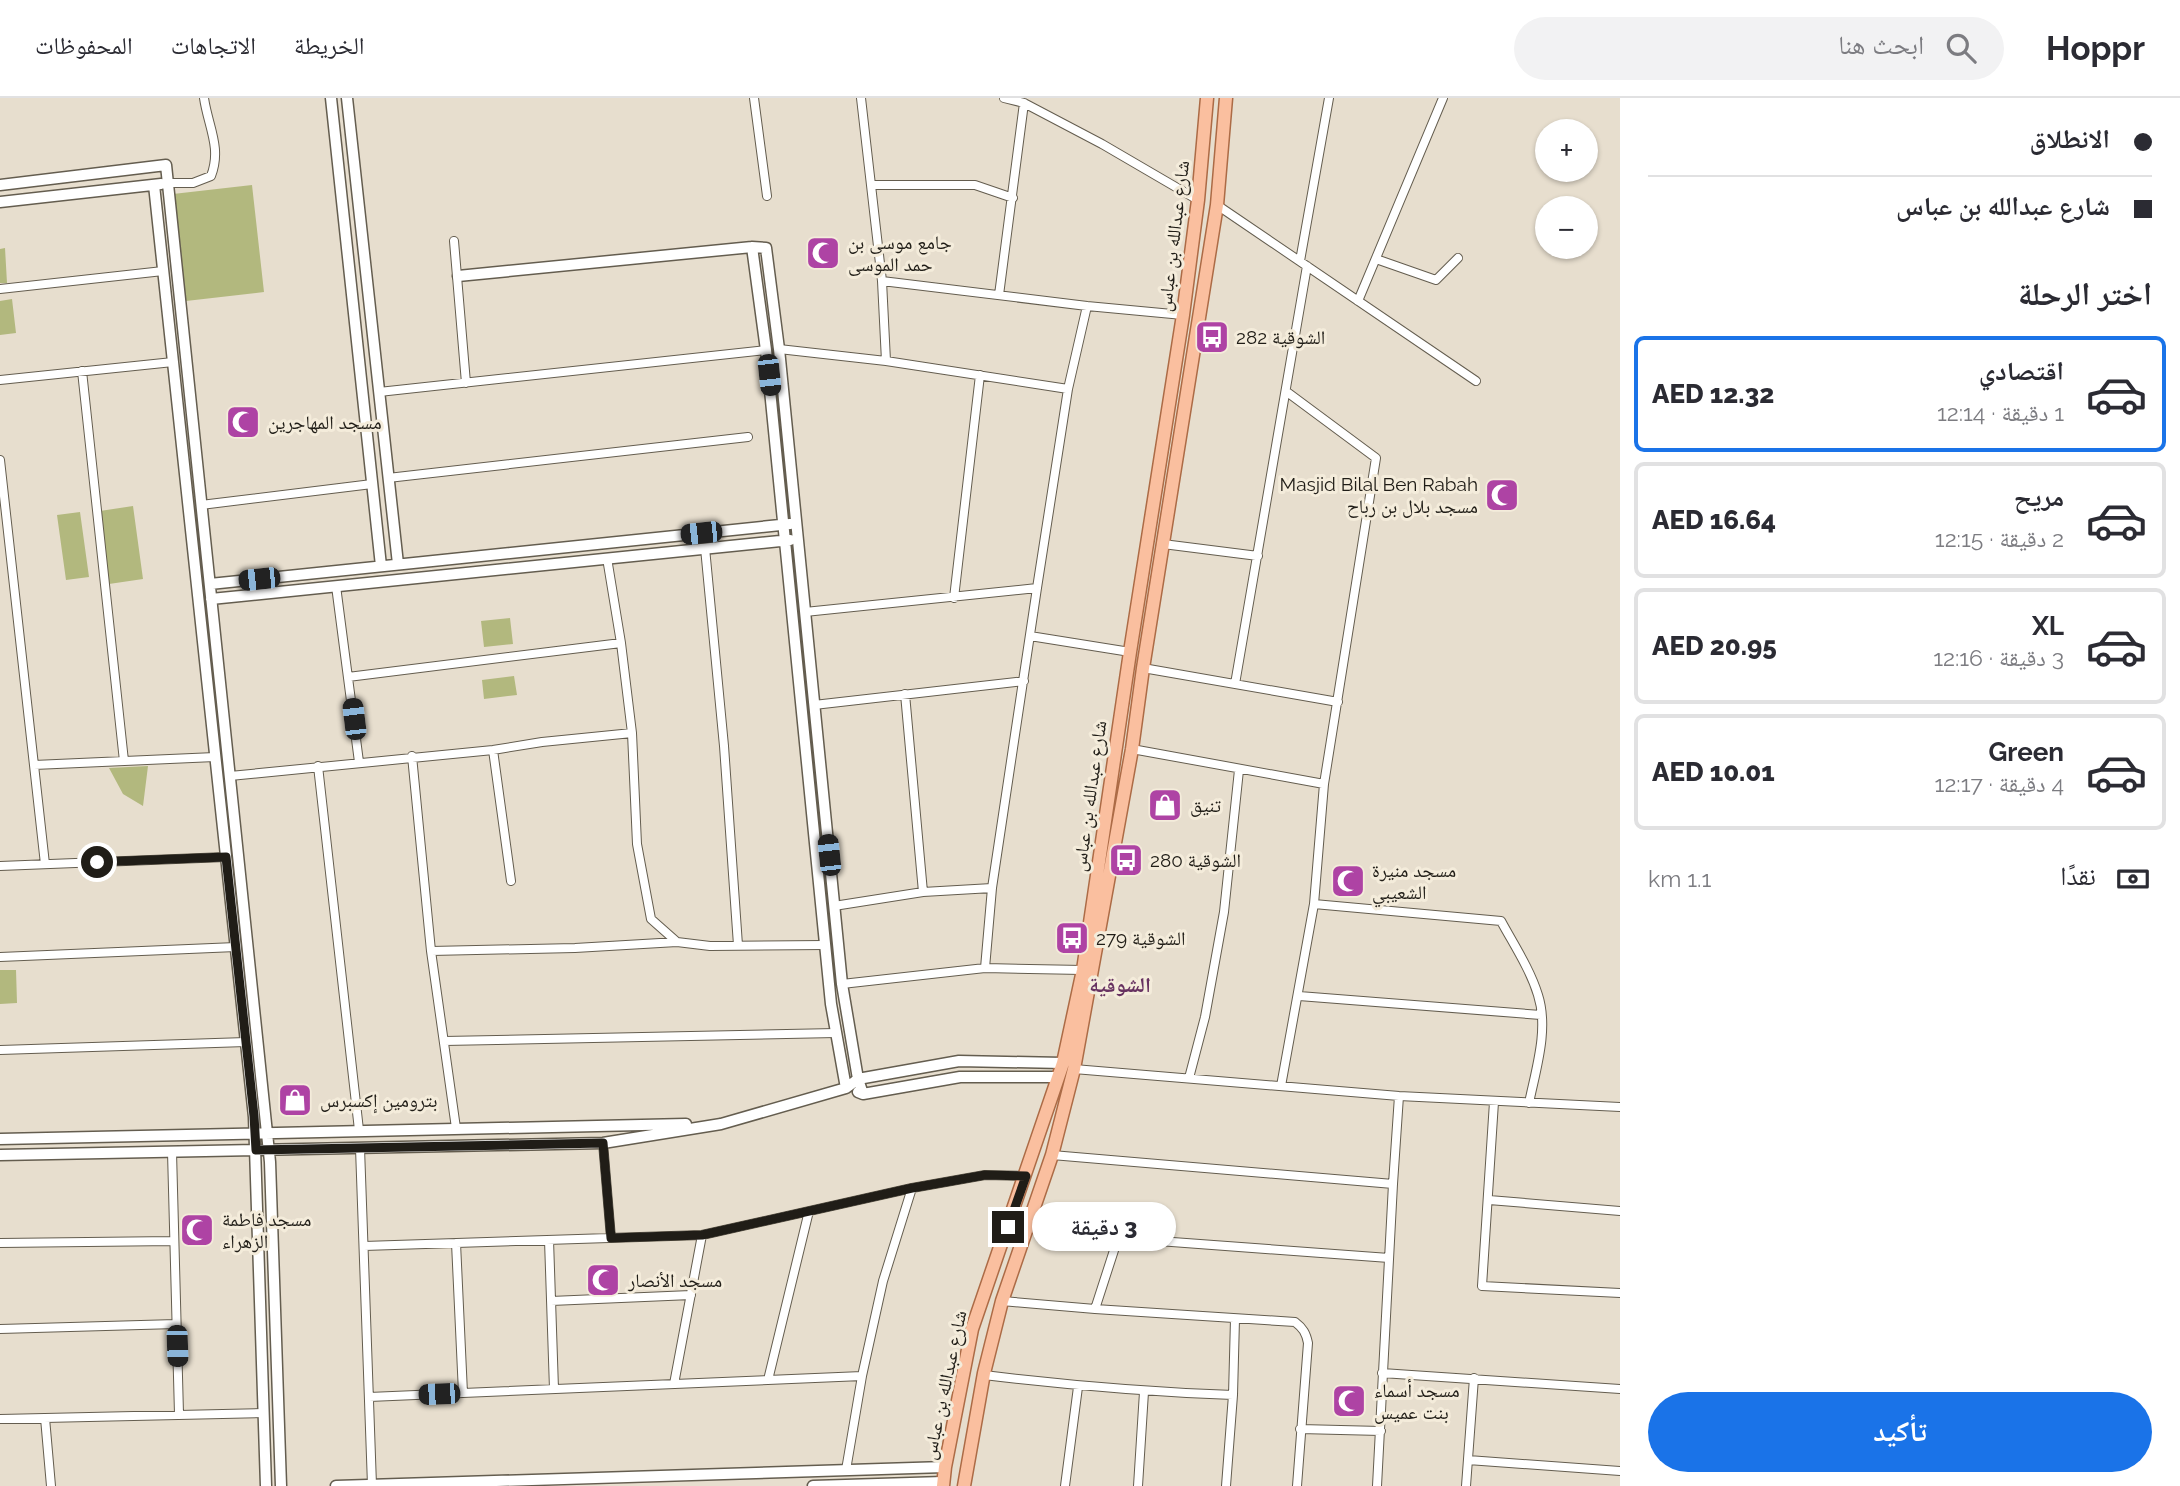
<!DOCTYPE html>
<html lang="ar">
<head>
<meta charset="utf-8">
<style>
	:root { --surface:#fff; --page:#f2f2f3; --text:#2b2b33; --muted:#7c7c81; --line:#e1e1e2; --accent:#1a73e8 }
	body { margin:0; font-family:Raleway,"Noto Naskh Arabic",sans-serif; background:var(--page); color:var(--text); direction:rtl; height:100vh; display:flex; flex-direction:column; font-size:26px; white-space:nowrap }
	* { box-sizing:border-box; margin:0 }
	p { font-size:23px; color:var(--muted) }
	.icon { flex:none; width:38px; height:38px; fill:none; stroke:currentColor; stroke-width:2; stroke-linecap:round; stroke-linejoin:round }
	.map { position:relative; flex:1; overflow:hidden; direction:ltr }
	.details { display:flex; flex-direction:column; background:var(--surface); width:560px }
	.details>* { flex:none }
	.hud { display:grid; align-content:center; height:154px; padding:0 28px; background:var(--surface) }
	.buttons { position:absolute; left:1535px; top:21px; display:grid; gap:14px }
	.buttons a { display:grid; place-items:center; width:63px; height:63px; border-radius:50%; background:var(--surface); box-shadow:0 2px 5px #0004; font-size:35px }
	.end { position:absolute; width:32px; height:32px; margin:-16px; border:9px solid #201d17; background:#fff; box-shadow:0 0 0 4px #fff }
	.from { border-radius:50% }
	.bubble { position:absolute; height:49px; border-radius:24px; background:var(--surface); box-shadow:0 2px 5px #0004; font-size:23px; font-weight:800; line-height:49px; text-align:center; direction:rtl }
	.car { position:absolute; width:21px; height:42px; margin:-21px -10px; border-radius:9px; box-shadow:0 0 5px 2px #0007; background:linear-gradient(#222 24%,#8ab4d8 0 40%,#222 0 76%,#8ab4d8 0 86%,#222 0) }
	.hud b { display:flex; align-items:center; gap:24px; height:66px; font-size:26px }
	.hud b+b { border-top:2px solid var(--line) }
	.hud i { width:18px; height:18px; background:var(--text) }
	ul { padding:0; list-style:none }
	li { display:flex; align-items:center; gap:21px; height:116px; margin:0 14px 10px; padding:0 14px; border:4px solid var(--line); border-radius:10px }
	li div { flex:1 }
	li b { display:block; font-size:26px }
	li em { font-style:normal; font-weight:800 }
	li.selected { border-color:var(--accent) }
	li>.icon { width:63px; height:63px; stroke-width:1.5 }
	h2 { padding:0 28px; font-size:32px; line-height:84px }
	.pay { display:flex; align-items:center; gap:18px; height:77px; padding:0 28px; font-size:26px }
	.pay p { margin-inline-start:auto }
	.cta { display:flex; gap:14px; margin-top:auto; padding:14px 28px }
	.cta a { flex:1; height:80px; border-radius:42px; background:var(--accent); color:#fff; font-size:28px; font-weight:800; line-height:80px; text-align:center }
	header { display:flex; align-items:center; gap:42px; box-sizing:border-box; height:98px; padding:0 35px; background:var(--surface); border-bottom:2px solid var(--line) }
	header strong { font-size:33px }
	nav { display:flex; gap:38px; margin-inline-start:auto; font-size:24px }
	.search { width:490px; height:63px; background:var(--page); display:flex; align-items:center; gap:18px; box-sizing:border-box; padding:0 24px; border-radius:38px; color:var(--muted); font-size:26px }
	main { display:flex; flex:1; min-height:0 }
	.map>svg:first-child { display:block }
	.green { fill:#b2b87e }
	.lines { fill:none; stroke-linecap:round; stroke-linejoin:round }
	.street-casing { stroke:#645d4f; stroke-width:10 }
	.secondary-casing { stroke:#645d4f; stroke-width:13 }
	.primary-casing { stroke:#ac6b46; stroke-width:15 }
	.street { stroke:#fff; stroke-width:8 }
	.secondary { stroke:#fff; stroke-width:10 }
	.primary { stroke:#fabf9f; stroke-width:12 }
	.route { stroke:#201d17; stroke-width:9 }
	.labels { text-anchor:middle; stroke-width:6; stroke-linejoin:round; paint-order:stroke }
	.street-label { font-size:19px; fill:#201d17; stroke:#f4ecdb }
	.poi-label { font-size:19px; fill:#201d17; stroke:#f4ecdb; text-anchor:start }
	.neighbourhood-label { font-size:21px; font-weight:bold; fill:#673261; stroke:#f4ecdb }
</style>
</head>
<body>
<header>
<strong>Hoppr</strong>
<div class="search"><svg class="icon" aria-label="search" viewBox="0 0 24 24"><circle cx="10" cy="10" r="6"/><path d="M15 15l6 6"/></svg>ابحث هنا</div>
<nav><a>الخريطة</a><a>الاتجاهات</a><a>المحفوظات</a></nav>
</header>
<main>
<section class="details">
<div class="hud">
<b><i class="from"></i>الانطلاق</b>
<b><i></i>شارع عبدالله بن عباس</b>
</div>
<h2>اختر الرحلة</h2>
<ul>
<li class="selected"><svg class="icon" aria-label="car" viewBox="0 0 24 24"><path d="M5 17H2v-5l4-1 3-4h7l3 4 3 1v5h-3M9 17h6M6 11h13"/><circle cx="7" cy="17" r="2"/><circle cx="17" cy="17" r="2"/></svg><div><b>اقتصادي</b><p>1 دقيقة · 12:14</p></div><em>AED 12.32</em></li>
<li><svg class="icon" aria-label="car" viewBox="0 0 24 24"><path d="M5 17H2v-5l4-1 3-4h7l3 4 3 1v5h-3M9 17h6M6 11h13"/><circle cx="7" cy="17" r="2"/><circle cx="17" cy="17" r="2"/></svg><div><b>مريح</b><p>2 دقيقة · 12:15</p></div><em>AED 16.64</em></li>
<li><svg class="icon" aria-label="car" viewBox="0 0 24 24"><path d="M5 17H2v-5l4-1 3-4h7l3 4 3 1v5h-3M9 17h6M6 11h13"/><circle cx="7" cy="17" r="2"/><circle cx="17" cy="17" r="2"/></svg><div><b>XL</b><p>3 دقيقة · 12:16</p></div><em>AED 20.95</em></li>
<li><svg class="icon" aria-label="car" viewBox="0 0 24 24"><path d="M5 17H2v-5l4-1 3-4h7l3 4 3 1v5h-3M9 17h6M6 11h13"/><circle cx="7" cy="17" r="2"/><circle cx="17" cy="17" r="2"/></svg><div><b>Green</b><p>4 دقيقة · 12:17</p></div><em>AED 10.01</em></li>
</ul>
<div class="pay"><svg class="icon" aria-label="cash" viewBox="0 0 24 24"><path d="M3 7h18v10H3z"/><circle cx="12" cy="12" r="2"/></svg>نقدًا<p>1.1 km</p></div>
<div class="cta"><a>تأكيد</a></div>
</section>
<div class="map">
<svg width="1620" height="1388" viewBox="0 0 1620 1388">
	<rect width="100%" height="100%" fill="#e7dece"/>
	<path class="green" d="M252,87L264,194L186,203L173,96Z
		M5,150L7,185H0V151Z
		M12,201L16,235L0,237V203Z
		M133,408L143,481L109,486L100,413Z
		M80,414L89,479L66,482L57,417Z
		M510,520L513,546L484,549L481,523Z
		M514,578L517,597L484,601L482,582Z
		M148,668L143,708L123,696L109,670Z
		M0,872H16L17,905L0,906Z"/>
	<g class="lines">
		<g class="street-casing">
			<path id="street" d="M754,0L767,98
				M861,0L882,183L886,263
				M1024,5L1102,46L1198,102
				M168,85H193L211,78C222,50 208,28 204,0
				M871,87H975L1013,100
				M1217,107L1476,283
				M454,143L466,285
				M1376,161L1436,182L1458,160
				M1300,163L1329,0
				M882,183L1087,208L1183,217
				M0,191L163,173
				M999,197L1024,5L1004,0
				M1358,203L1443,0
				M779,251L886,263L1068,291
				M82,273L124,663
				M0,282L173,264
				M379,294L766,252
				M0,362L45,766
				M388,380L748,339
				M201,407L372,386
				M1163,446L1258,458
				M705,450L724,648L738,847
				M607,460L621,545L632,635L637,746L651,821L677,844L710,848L825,847
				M336,488L359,664
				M954,500L980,277
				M805,514L1037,490
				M1030,538L1130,554
				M1143,570L1338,604
				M348,579L621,545
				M1235,586L1307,168
				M905,596L923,794
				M814,607L1024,583
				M1132,651L1324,686
				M493,652L511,783
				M412,658L431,853L456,1030
				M34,667L215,659
				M318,668L359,1032
				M230,678L493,652L542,644L632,635
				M0,768L226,759
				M1314,806L1501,823C1514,847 1530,871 1538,897C1549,931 1536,971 1529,1005
				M834,808L923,794L992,790
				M431,853L575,850L677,844
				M0,859L236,849
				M985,870L992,790L1037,490L1068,291L1087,208
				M842,886L985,870L1083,872
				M1299,898L1541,917
				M444,943L836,935
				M0,952L246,944
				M1074,971L1399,998L1620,1009
				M1189,980L1205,919L1224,814L1239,672
				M1281,988L1314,806L1324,686L1376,360L1287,294
				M1494,1004L1482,1188L1620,1195
				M603,1045L611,1140
				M360,1050L372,1387
				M172,1054L179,1316
				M1052,1057L1393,1086
				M1489,1102L1620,1113
				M549,1142L554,1291
				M0,1145L174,1143
				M456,1145L463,1295
				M364,1148L702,1137L912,1090L985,1077L1026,1078
				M551,1203L691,1197
				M1002,1203L1095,1211L1295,1224C1303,1230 1306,1235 1308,1245L1297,1388
				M1095,1211L1118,1140L1389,1160
				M0,1231L176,1226
				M1382,1275L1620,1291
				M984,1277C1067,1287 1149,1294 1233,1297
				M768,1282L809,1113
				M674,1286L702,1137
				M369,1299L862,1278
				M45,1320L51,1388
				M0,1321L264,1315
				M1300,1331L1381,1333
				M1468,1362L1620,1373
				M846,1372L862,1278L883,1183L912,1090
				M1065,1388L1078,1289
				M1138,1388L1144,1294
				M1226,1388L1233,1297L1235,1221
				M1377,1388L1393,1086L1399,998
				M1466,1388L1474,1280"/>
		</g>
		<g class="secondary-casing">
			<path id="secondary" d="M331,0L381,468
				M347,0L398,466
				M0,87L166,67L270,1064L281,1388
				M154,87L254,1019L266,1388
				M0,104L161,86
				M752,149L766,252L831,906L846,990
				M458,178L752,149L766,150L779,251L842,886L858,981L863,996
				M210,486L790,426
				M211,501L790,442
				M858,994L863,996L960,979H1058
				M0,1041L686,1026
				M0,1057L603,1045L721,1026L846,990L858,981L959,963L1063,965
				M336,1388L945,1369
				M813,1388L943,1384"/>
		</g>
		<g class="primary-casing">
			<path id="primary" d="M943,1388L945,1369L972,1231L1063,965L1083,872L1130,554L1183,217L1198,102L1207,0
				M964,1388L984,1275L1002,1203L1052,1057L1074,971L1132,651L1143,570L1217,107L1226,0"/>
		</g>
		<use href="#street" class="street"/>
		<use href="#secondary" class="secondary"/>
		<use href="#primary" class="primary"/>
	</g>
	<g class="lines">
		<path class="route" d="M97,764L226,759L254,1018L256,1052L603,1045L611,1140L702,1137L912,1090L985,1077L1026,1078L1008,1129"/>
	</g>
	<defs>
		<g id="mosque-square" transform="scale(1.75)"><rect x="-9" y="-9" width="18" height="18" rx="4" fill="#ae43a4" stroke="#f4ecdb"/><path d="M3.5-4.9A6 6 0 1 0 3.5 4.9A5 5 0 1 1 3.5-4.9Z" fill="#fff"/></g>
		<g id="bus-square" transform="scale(1.75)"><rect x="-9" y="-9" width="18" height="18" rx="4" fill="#ae43a4" stroke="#f4ecdb"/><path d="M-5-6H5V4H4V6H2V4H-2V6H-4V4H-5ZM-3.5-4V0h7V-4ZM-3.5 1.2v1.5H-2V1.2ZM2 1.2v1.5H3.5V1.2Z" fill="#fff"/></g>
		<g id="shop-square" transform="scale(1.75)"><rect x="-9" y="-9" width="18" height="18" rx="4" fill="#ae43a4" stroke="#f4ecdb"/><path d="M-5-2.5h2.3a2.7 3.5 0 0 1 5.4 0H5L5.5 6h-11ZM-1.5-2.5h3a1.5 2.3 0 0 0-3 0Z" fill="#fff"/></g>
	</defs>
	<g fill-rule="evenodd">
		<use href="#mosque-square" x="823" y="155"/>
		<use href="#bus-square" x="1212" y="239"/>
		<use href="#mosque-square" x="243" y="324"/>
		<use href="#mosque-square" x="1502" y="397"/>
		<use href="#shop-square" x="1165" y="707"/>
		<use href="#bus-square" x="1126" y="762"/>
		<use href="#mosque-square" x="1348" y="783"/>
		<use href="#bus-square" x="1072" y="840"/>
		<use href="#shop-square" x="295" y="1002"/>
		<use href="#mosque-square" x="197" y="1132"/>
		<use href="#mosque-square" x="603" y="1182"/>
		<use href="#mosque-square" x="1349" y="1303"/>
	</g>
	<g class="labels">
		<g class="street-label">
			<text transform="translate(1173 138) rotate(-83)" y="7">شارع عبدالله بن عباس</text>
			<text transform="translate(1089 698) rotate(-82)" y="7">شارع عبدالله بن عباس</text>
			<text transform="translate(944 1287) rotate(-78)" y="7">شارع عبدالله بن عباس</text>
		</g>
		<g class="poi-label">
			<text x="848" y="151">جامع موسى بن<tspan x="848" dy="22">حمد الموسى</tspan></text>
			<text x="1236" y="246">الشوقية 282</text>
			<text x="268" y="331">مسجد المهاجرين</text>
			<text x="1478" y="393" text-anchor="end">Masjid Bilal Ben Rabah<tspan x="1478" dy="22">مسجد بلال بن رباح</tspan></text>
			<text x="1190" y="714">تنيق</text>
			<text x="1150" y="769">الشوقية 280</text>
			<text x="1372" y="779">مسجد منيرة<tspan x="1372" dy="22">الشعيبي</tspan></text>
			<text x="1096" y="847">الشوقية 279</text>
			<text x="320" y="1009">بترومين إكسبرس</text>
			<text x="222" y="1128">مسجد فاطمة<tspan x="222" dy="22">الزهراء</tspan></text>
			<text x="628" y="1189">مسجد الأنصار</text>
			<text x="1374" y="1299">مسجد أسماء<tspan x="1374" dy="22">بنت عميس</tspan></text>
		</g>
		<g class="neighbourhood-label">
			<text x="1120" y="894">الشوقية</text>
		</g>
	</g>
</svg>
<div class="buttons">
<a>+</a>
<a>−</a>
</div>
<i class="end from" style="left:97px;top:764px"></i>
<i class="end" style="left:1008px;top:1129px"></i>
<div class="bubble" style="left:1032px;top:1104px;width:144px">3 دقيقة</div>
<i class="car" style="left:769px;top:277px;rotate:174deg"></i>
<i class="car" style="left:701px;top:435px;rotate:264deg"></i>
<i class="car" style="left:259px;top:481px;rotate:264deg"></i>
<i class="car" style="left:354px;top:621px;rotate:353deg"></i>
<i class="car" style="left:829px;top:757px;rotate:354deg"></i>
<i class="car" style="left:177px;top:1248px;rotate:178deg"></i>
<i class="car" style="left:439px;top:1296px;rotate:268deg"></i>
</div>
</main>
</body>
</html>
